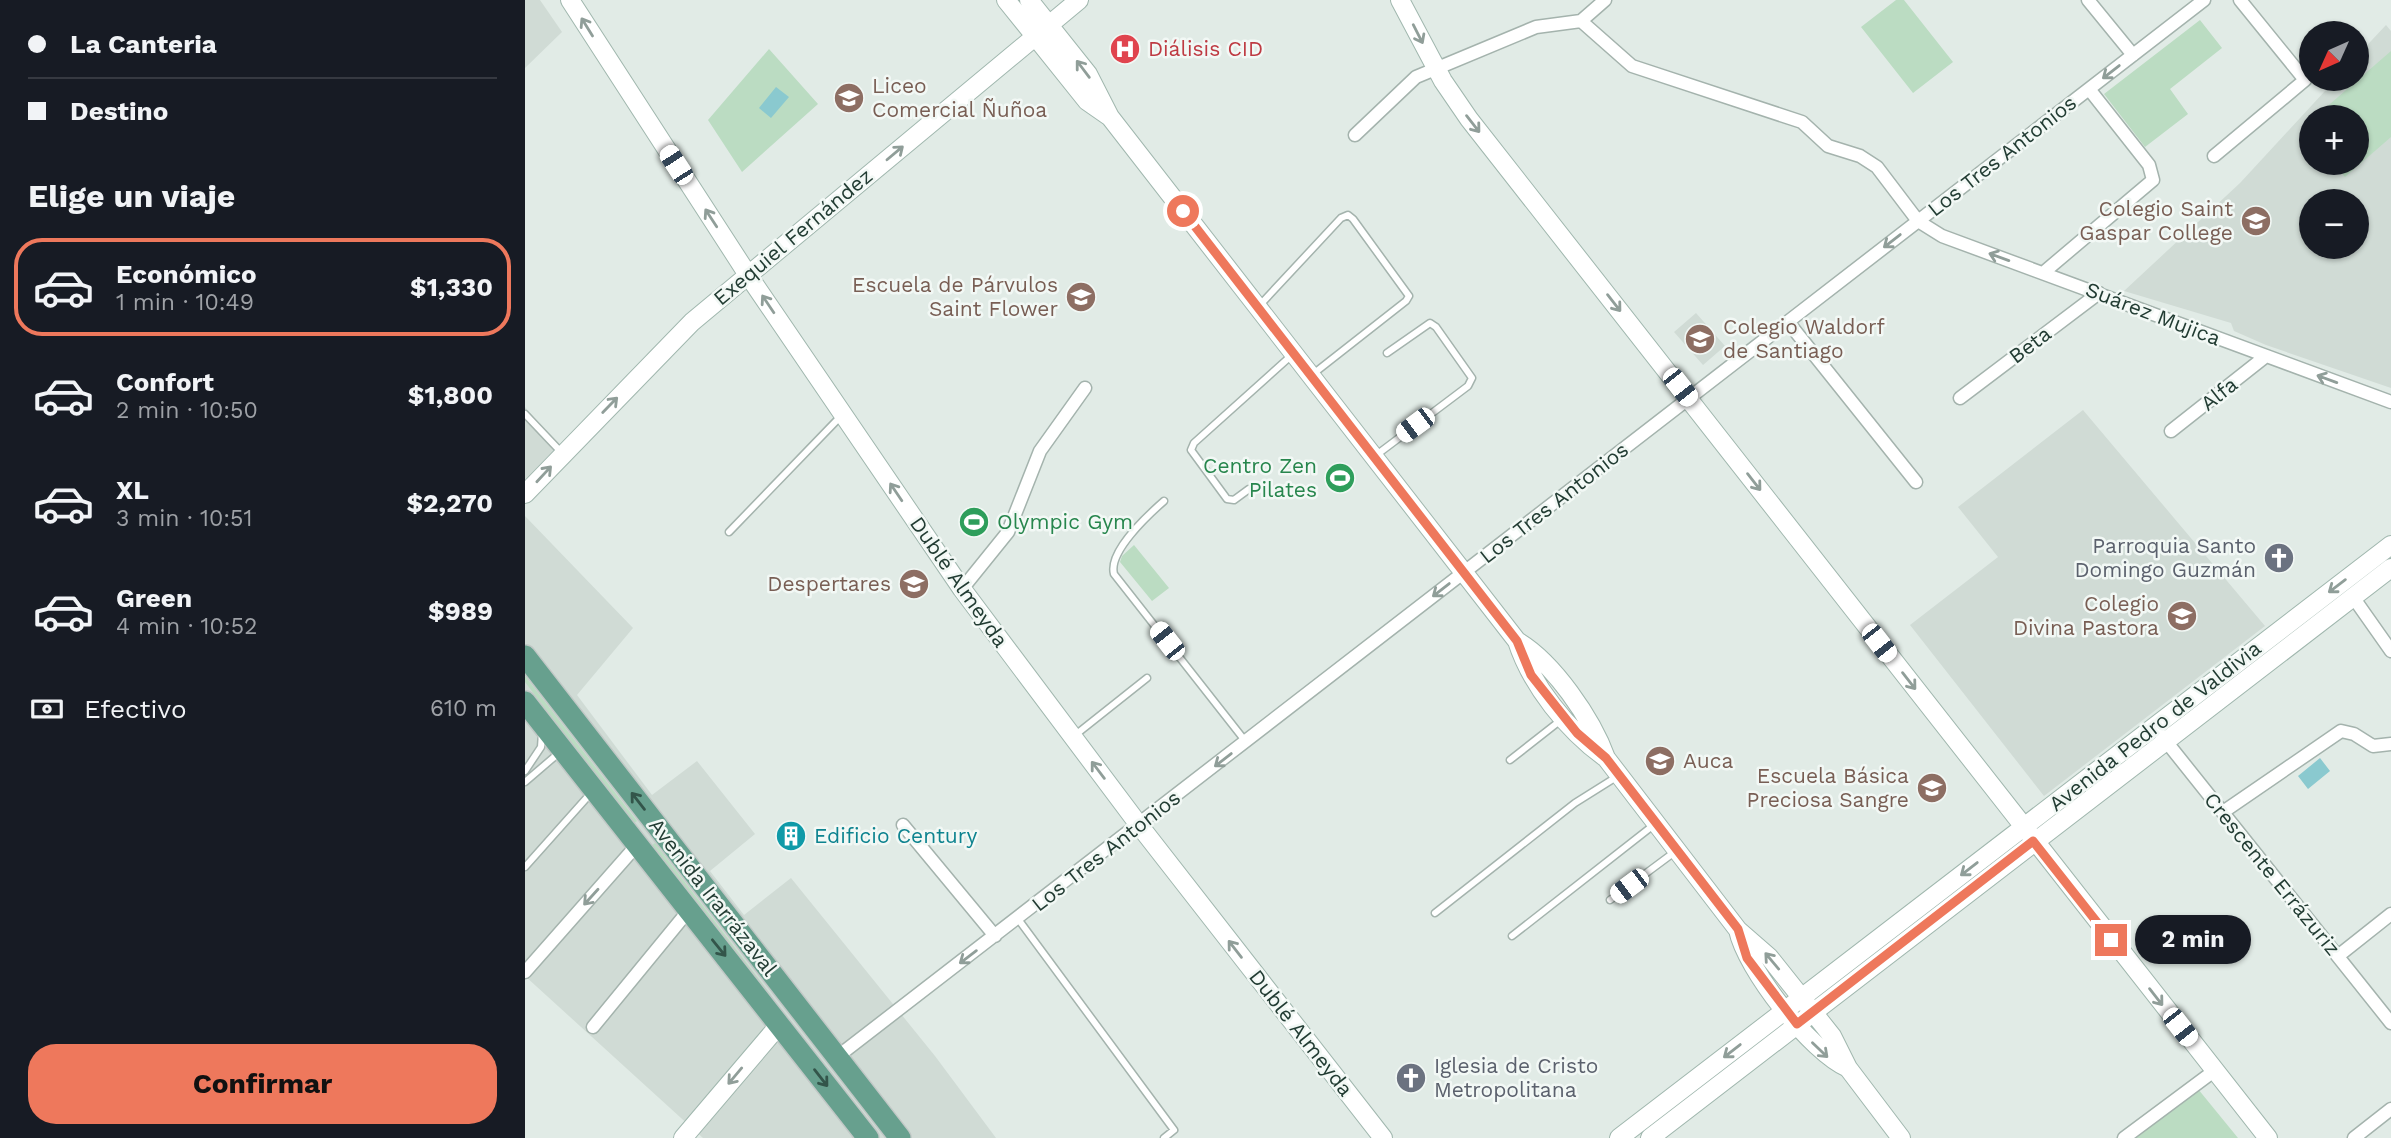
<!DOCTYPE html>
<html lang="es">
<head>
<meta charset="utf-8">
<style>
	:root { --surface:#171b24; --page:#242831; --text:#f1f3f6; --muted:#9ea1a6; --line:#363941; --accent:#ee785c }
	body { margin:0; font-family:"Work Sans",sans-serif; background:var(--page); color:var(--text); height:100vh; display:flex; flex-direction:column; font-size:26px; white-space:nowrap }
	* { box-sizing:border-box; margin:0 }
	p { font-size:23px; color:var(--muted) }
	.icon { flex:none; width:38px; height:38px; fill:none; stroke:currentColor; stroke-width:2; stroke-linecap:round; stroke-linejoin:round }
	.map { position:relative; flex:1; overflow:hidden }
	.panel { display:flex; flex-direction:column; background:var(--surface); width:525px }
	.panel>* { flex:none }
	.banner { display:grid; align-content:center; height:154px; padding:0 28px; background:var(--surface) }
	.needle { width:46px; rotate:225deg }
	.buttons { position:absolute; left:1774px; top:21px; display:grid; gap:14px }
	.buttons a { display:grid; place-items:center; width:70px; height:70px; border-radius:50%; background:var(--surface); box-shadow:0 2px 5px #0004; font-size:35px }
	.end { position:absolute; width:32px; height:32px; margin:-16px; border:9px solid #ee785c; background:#fff; box-shadow:0 0 0 4px #fff }
	.from { border-radius:50% }
	.bubble { position:absolute; height:49px; border-radius:24px; background:var(--surface); box-shadow:0 2px 5px #0004; font-size:23px; font-weight:700; line-height:49px; text-align:center }
	.car { position:absolute; width:21px; height:42px; margin:-21px -10px; border-radius:9px; box-shadow:0 0 5px 2px #0007; background:linear-gradient(#fff 24%,#345 0 40%,#fff 0 76%,#345 0 86%,#fff 0) }
	.banner b { display:flex; align-items:center; gap:24px; height:66px; font-size:26px }
	.banner b+b { border-top:2px solid var(--line) }
	.banner i { width:18px; height:18px; background:var(--text) }
	ul { padding:0; list-style:none }
	li { display:flex; align-items:center; gap:21px; height:98px; margin:0 14px 10px; padding:0 14px; border:4px solid transparent; border-radius:28px }
	li div { flex:1 }
	li b { display:block; font-size:26px }
	li em { font-style:normal; font-weight:700 }
	li.active { border-color:var(--accent) }
	li>.icon { width:63px; height:63px; stroke-width:1.5 }
	h2 { padding:0 28px; font-size:32px; line-height:84px }
	.pay { display:flex; align-items:center; gap:18px; height:77px; padding:0 28px; font-size:26px }
	.pay p { margin-inline-start:auto }
	.action { display:flex; gap:14px; margin-top:auto; padding:14px 28px }
	.action a { flex:1; height:80px; border-radius:28px; background:var(--accent); color:#111; font-size:28px; font-weight:700; line-height:80px; text-align:center }
	main { display:flex; flex:1; min-height:0 }
	.map>svg:first-child { display:block }
	.built { fill:#d0dbd5; fill-rule:evenodd }
	.green { fill:#bbdcc2 }
	.water { fill:#8ac9cf }
	.lines { fill:none; stroke-linecap:round; stroke-linejoin:round }
	.lane-casing { stroke:#a4b3ad; stroke-width:9 }
	.street-casing { stroke:#a4b3ad; stroke-width:15 }
	.secondary-casing { stroke:#a0b7ae; stroke-width:20 }
	.primary-casing { stroke:#c1c8c6; stroke-width:24 }
	.lane { stroke:#fff; stroke-width:6 }
	.street { stroke:#fff; stroke-width:12 }
	.secondary { stroke:#fff; stroke-width:18 }
	.primary { stroke:#67a08e; stroke-width:21 }
	.oneway { stroke:#909e99 }
	.oneway2 { stroke:#33554a }
	.route { stroke:#ee785c; stroke-width:9 }
	.labels { text-anchor:middle; stroke-width:5; stroke-linejoin:round; paint-order:stroke }
	.health-label { font-size:21px; fill:#be3a42; stroke:#f2f8f5; text-anchor:start }
	.education-label { font-size:21px; fill:#785e54; stroke:#f2f8f5; text-anchor:end }
	.street-label { font-size:21px; fill:#223c33; stroke:#f2f8f5 }
	.leisure-label { font-size:21px; fill:#27864d; stroke:#f2f8f5; text-anchor:end }
	.worship-label { font-size:21px; fill:#5b616d; stroke:#f2f8f5; text-anchor:end }
	.culture-label { font-size:21px; fill:#0d838f; stroke:#f2f8f5; text-anchor:start }
</style>
</head>
<body>
<main>
<section class="panel">
<div class="banner">
<b><i class="from"></i>La Canteria</b>
<b><i></i>Destino</b>
</div>
<h2>Elige un viaje</h2>
<ul>
<li class="active"><svg class="icon" aria-label="car" viewBox="0 0 24 24"><path d="M5 17H2v-5l4-1 3-4h7l3 4 3 1v5h-3M9 17h6M6 11h13"/><circle cx="7" cy="17" r="2"/><circle cx="17" cy="17" r="2"/></svg><div><b>Económico</b><p>1 min · 10:49</p></div><em>$1,330</em></li>
<li><svg class="icon" aria-label="car" viewBox="0 0 24 24"><path d="M5 17H2v-5l4-1 3-4h7l3 4 3 1v5h-3M9 17h6M6 11h13"/><circle cx="7" cy="17" r="2"/><circle cx="17" cy="17" r="2"/></svg><div><b>Confort</b><p>2 min · 10:50</p></div><em>$1,800</em></li>
<li><svg class="icon" aria-label="car" viewBox="0 0 24 24"><path d="M5 17H2v-5l4-1 3-4h7l3 4 3 1v5h-3M9 17h6M6 11h13"/><circle cx="7" cy="17" r="2"/><circle cx="17" cy="17" r="2"/></svg><div><b>XL</b><p>3 min · 10:51</p></div><em>$2,270</em></li>
<li><svg class="icon" aria-label="car" viewBox="0 0 24 24"><path d="M5 17H2v-5l4-1 3-4h7l3 4 3 1v5h-3M9 17h6M6 11h13"/><circle cx="7" cy="17" r="2"/><circle cx="17" cy="17" r="2"/></svg><div><b>Green</b><p>4 min · 10:52</p></div><em>$989</em></li>
</ul>
<div class="pay"><svg class="icon" aria-label="cash" viewBox="0 0 24 24"><path d="M3 7h18v10H3z"/><circle cx="12" cy="12" r="2"/></svg>Efectivo<p>610 m</p></div>
<div class="action"><a>Confirmar</a></div>
</section>
<div class="map">
<svg width="1866" height="1138" viewBox="0 0 1866 1138">
	<rect width="100%" height="100%" fill="#e1ebe6"/>
	<path class="built" d="M0,0H15L37,32L0,68Z
		M1861,25L1866,31V388L1741,345L1709,331L1706,323L1599,291L1715,183L1811,79H1832V56ZM1787,117H1832V163H1787ZM1787,201H1832V247H1787Z
		M1171,313L1200,346L1178,365L1149,332Z
		M0,407L37,450L0,488Z
		M1558,410L1740,626L1519,796L1385,625L1473,557L1433,507Z
		M0,516L108,628L52,695L127,795L172,761L230,834L185,871L219,915L266,878L410,1056L471,1138H178L0,976Z"/>
	<path class="green" d="M1371,0H1379L1428,62L1388,93L1336,27Z
		M1675,20L1697,48L1645,89L1663,114L1620,147L1579,94Z
		M244,49L293,104L217,172L183,120Z
		M1866,51V137L1820,177L1808,163H1832V117H1790Z
		M609,545L644,588L627,601L595,562L597,556Z
		M0,676L112,821L108,824L0,682Z
		M130,843L246,995L243,998L126,846Z
		M1673,1089L1713,1138H1609Z"/>
	<path class="water" d="M251,87L264,97L246,118L234,108Z
		M1795,758L1805,771L1783,789L1773,776Z"/>
	<g class="lines">
		<g class="lane-casing">
			<path id="lane" d="M734,306L816,218L823,215L828,219L884,296L881,301L788,374
				M0,414L37,453
				M850,456L943,386L947,378L911,327L905,323L862,353
				M724,489L709,500L702,499L666,450L669,443L767,355
				M639,501C623,515 583,552 589,574L721,742
				M204,532L317,415
				M549,736L622,678
				M985,760L1036,720
				M0,771L16,747L17,733
				M0,782L35,752
				M0,867L66,793
				M1085,900L1151,851
				M910,913L1050,803L1093,776
				M493,919L649,1130L639,1138
				M987,936L1130,824"/>
		</g>
		<g class="street-casing">
			<path id="street" d="M1563,0L1608,55
				M1056,21L1107,66L1277,122L1303,146L1335,156L1352,167L1393,221L1417,236L1866,402
				M830,135L891,77L1011,27L1056,21L1080,0
				M1689,156L1780,80L1715,0
				M1518,273L1628,180L1624,165L1564,89
				M1263,322L1391,482
				M1435,398L1574,293
				M1646,431L1741,356
				M437,589L483,532L515,451L560,388
				M1828,597L1866,651
				M1636,735L1866,1023
				M1698,812L1816,731L1829,734L1848,746L1866,744
				M378,825L470,936
				M1813,956L1866,914
				M0,972L112,845
				M68,1027L164,910
				M312,1057L1679,0
				M1599,1138L1689,1071
				M1829,1138L1866,1109"/>
		</g>
		<g class="secondary-casing">
			<path id="secondary" d="M45,0L223,275L437,589L614,825L858,1138
				M481,0L562,101L585,117
				M504,0L563,74L585,117L992,641C1006,685 1043,731 1081,758
				M875,0L918,81L944,119L1743,1138
				M0,494L167,322L554,0
				M992,641C1028,662 1067,719 1081,758L1213,930L1244,957L1307,1036L1323,1068L1376,1138
				M1213,930C1221,969 1286,1052 1323,1068
				M158,1138L255,1024
				M1094,1138L1866,545
				M1125,1138L1866,568"/>
		</g>
		<g class="primary-casing">
			<path id="primary" d="M0,656L375,1138
				M0,702L343,1138"/>
		</g>
		<use href="#lane" class="lane"/>
		<use href="#street" class="street"/>
		<use href="#secondary" class="secondary"/>
		<use href="#primary" class="primary"/>
	</g>
	<defs><path id="oneway-shaft" d="M-6 0H5M1.5-3L5.5 0L1.5 3" fill="none" stroke-width="1.6" stroke-linecap="round" stroke-linejoin="round" transform="scale(1.75)"/></defs>
	<g class="oneway">
		<use href="#oneway-shaft" transform="translate(62 27) rotate(-122)"/>
		<use href="#oneway-shaft" transform="translate(893 34) rotate(63)"/>
		<use href="#oneway-shaft" transform="translate(558 69) rotate(-127)"/>
		<use href="#oneway-shaft" transform="translate(1586 72) rotate(142)"/>
		<use href="#oneway-shaft" transform="translate(948 124) rotate(52)"/>
		<use href="#oneway-shaft" transform="translate(370 153) rotate(-40)"/>
		<use href="#oneway-shaft" transform="translate(186 218) rotate(-123)"/>
		<use href="#oneway-shaft" transform="translate(1367 241) rotate(142)"/>
		<use href="#oneway-shaft" transform="translate(1474 257) rotate(-160)"/>
		<use href="#oneway-shaft" transform="translate(1089 303) rotate(52)"/>
		<use href="#oneway-shaft" transform="translate(243 304) rotate(-124)"/>
		<use href="#oneway-shaft" transform="translate(1802 379) rotate(-160)"/>
		<use href="#oneway-shaft" transform="translate(85 405) rotate(-46)"/>
		<use href="#oneway-shaft" transform="translate(19 474) rotate(-47)"/>
		<use href="#oneway-shaft" transform="translate(1229 482) rotate(52)"/>
		<use href="#oneway-shaft" transform="translate(371 492) rotate(-124)"/>
		<use href="#oneway-shaft" transform="translate(1812 586) rotate(143)"/>
		<use href="#oneway-shaft" transform="translate(916 590) rotate(142)"/>
		<use href="#oneway-shaft" transform="translate(1384 681) rotate(52)"/>
		<use href="#oneway-shaft" transform="translate(698 760) rotate(142)"/>
		<use href="#oneway-shaft" transform="translate(573 770) rotate(-127)"/>
		<use href="#oneway-shaft" transform="translate(1444 869) rotate(142)"/>
		<use href="#oneway-shaft" transform="translate(66 897) rotate(132)"/>
		<use href="#oneway-shaft" transform="translate(710 949) rotate(-128)"/>
		<use href="#oneway-shaft" transform="translate(443 957) rotate(143)"/>
		<use href="#oneway-shaft" transform="translate(1247 961) rotate(-130)"/>
		<use href="#oneway-shaft" transform="translate(1631 997) rotate(52)"/>
		<use href="#oneway-shaft" transform="translate(1295 1050) rotate(44)"/>
		<use href="#oneway-shaft" transform="translate(1207 1051) rotate(142)"/>
		<use href="#oneway-shaft" transform="translate(210 1076) rotate(130)"/>
	</g>
	<g class="oneway2">
		<use href="#oneway-shaft" transform="translate(113 801) rotate(-128)"/>
		<use href="#oneway-shaft" transform="translate(194 948) rotate(51)"/>
		<use href="#oneway-shaft" transform="translate(296 1078) rotate(52)"/>
	</g>
	<g class="lines">
		<path class="route" d="M658,211L992,641L1006,675L1052,733L1081,758L1213,929L1222,958L1272,1024L1508,841L1586,940"/>
	</g>
	<defs>
		<g id="hospital-disc" transform="scale(1.575)"><circle r="9.5" fill="#e0444e" stroke="#f2f8f5"/><path d="M-5-5h3v3.5h4V-5h3V5h-3V1.5h-4V5h-3Z" fill="#fff"/></g>
		<g id="school-disc" transform="scale(1.575)"><circle r="9.5" fill="#8d6e63" stroke="#f2f8f5"/><path d="M0-5L7-2L0 1L-7-2ZM-4 1L0 2.5L4 1V4Q0 6-4 4Z" fill="#fff"/></g>
		<g id="stadium-disc" transform="scale(1.575)"><circle r="9.5" fill="#2e9e5b" stroke="#f2f8f5"/><path d="M0-5a6.5 5 0 1 0 0 10a6.5 5 0 1 0 0-10ZM-3.5-1.8h7v3.6h-7Z" fill="#fff"/></g>
		<g id="church-disc" transform="scale(1.575)"><circle r="9.5" fill="#6b7280" stroke="#f2f8f5"/><path d="M-1.2-6h2.4v3.5h3.3v2.4h-3.3V6h-2.4V-.1h-3.3v-2.4h3.3Z" fill="#fff"/></g>
		<g id="building-disc" transform="scale(1.575)"><circle r="9.5" fill="#0f9aa8" stroke="#f2f8f5"/><path d="M-4-6H4V6H1V3H-1V6H-4ZM-2.5-4.3h1.7v1.8h-1.7ZM.8-4.3h1.7v1.8H.8ZM-2.5-1h1.7V.8h-1.7ZM.8-1h1.7V.8H.8Z" fill="#fff"/></g>
	</defs>
	<g fill-rule="evenodd">
		<use href="#hospital-disc" x="600" y="49"/>
		<use href="#school-disc" x="324" y="98"/>
		<use href="#school-disc" x="1731" y="221"/>
		<use href="#school-disc" x="556" y="297"/>
		<use href="#school-disc" x="1175" y="339"/>
		<use href="#stadium-disc" x="815" y="478"/>
		<use href="#stadium-disc" x="449" y="522"/>
		<use href="#church-disc" x="1754" y="558"/>
		<use href="#school-disc" x="389" y="584"/>
		<use href="#school-disc" x="1657" y="616"/>
		<use href="#school-disc" x="1135" y="761"/>
		<use href="#school-disc" x="1407" y="788"/>
		<use href="#building-disc" x="266" y="836"/>
		<use href="#church-disc" x="886" y="1078"/>
	</g>
	<g class="labels">
		<g class="health-label">
			<text x="623" y="56">Diálisis CID</text>
		</g>
		<g class="education-label">
			<text x="347" y="93" text-anchor="start">Liceo<tspan x="347" dy="24">Comercial Ñuñoa</tspan></text>
			<text x="1708" y="216">Colegio Saint<tspan x="1708" dy="24">Gaspar College</tspan></text>
			<text x="533" y="292">Escuela de Párvulos<tspan x="533" dy="24">Saint Flower</tspan></text>
			<text x="1198" y="334" text-anchor="start">Colegio Waldorf<tspan x="1198" dy="24">de Santiago</tspan></text>
			<text x="366" y="591">Despertares</text>
			<text x="1634" y="611">Colegio<tspan x="1634" dy="24">Divina Pastora</tspan></text>
			<text x="1158" y="768" text-anchor="start">Auca</text>
			<text x="1384" y="783">Escuela Básica<tspan x="1384" dy="24">Preciosa Sangre</tspan></text>
		</g>
		<g class="street-label">
			<text transform="translate(1477 156) rotate(-38)" y="7">Los Tres Antonios</text>
			<text transform="translate(268 237) rotate(-40)" y="7">Exequiel Fernández</text>
			<text transform="translate(1628 314) rotate(21)" y="7">Suárez Mujica</text>
			<text transform="translate(1505 345) rotate(-37)" y="7">Beta</text>
			<text transform="translate(1694 394) rotate(-38)" y="7">Alfa</text>
			<text transform="translate(1029 503) rotate(-38)" y="7">Los Tres Antonios</text>
			<text transform="translate(434 582) rotate(55)" y="7">Dublé Almeyda</text>
			<text transform="translate(1630 726) rotate(-38)" y="7">Avenida Pedro de Valdivia</text>
			<text transform="translate(581 851) rotate(-38)" y="7">Los Tres Antonios</text>
			<text transform="translate(1747 874) rotate(51)" y="7">Crescente Errázuriz</text>
			<text transform="translate(188 897) rotate(52)" y="7">Avenida Irarrázaval</text>
			<text transform="translate(776 1033) rotate(52)" y="7">Dublé Almeyda</text>
		</g>
		<g class="leisure-label">
			<text x="792" y="473">Centro Zen<tspan x="792" dy="24">Pilates</tspan></text>
			<text x="472" y="529" text-anchor="start">Olympic Gym</text>
		</g>
		<g class="worship-label">
			<text x="1731" y="553">Parroquia Santo<tspan x="1731" dy="24">Domingo Guzmán</tspan></text>
			<text x="909" y="1073" text-anchor="start">Iglesia de Cristo<tspan x="909" dy="24">Metropolitana</tspan></text>
		</g>
		<g class="culture-label">
			<text x="289" y="843">Edificio Century</text>
		</g>
	</g>
</svg>
<div class="buttons">
<a><svg class="needle" viewBox="-14 -14 28 28"><path d="M0-13l5 13h-10z" fill="#e53935"/><path d="M0 13l5-13h-10z" fill="#9ea1a6"/></svg></a>
<a>+</a>
<a>−</a>
</div>
<i class="end from" style="left:658px;top:211px"></i>
<i class="end" style="left:1586px;top:940px"></i>
<div class="bubble" style="left:1610px;top:915px;width:116px">2 min</div>
<i class="car" style="left:151px;top:165px;rotate:327deg"></i>
<i class="car" style="left:1155px;top:387px;rotate:142deg"></i>
<i class="car" style="left:890px;top:425px;rotate:233deg"></i>
<i class="car" style="left:642px;top:641px;rotate:322deg"></i>
<i class="car" style="left:1354px;top:643px;rotate:142deg"></i>
<i class="car" style="left:1104px;top:886px;rotate:233deg"></i>
<i class="car" style="left:1655px;top:1027px;rotate:142deg"></i>
</div>
</main>
</body>
</html>
